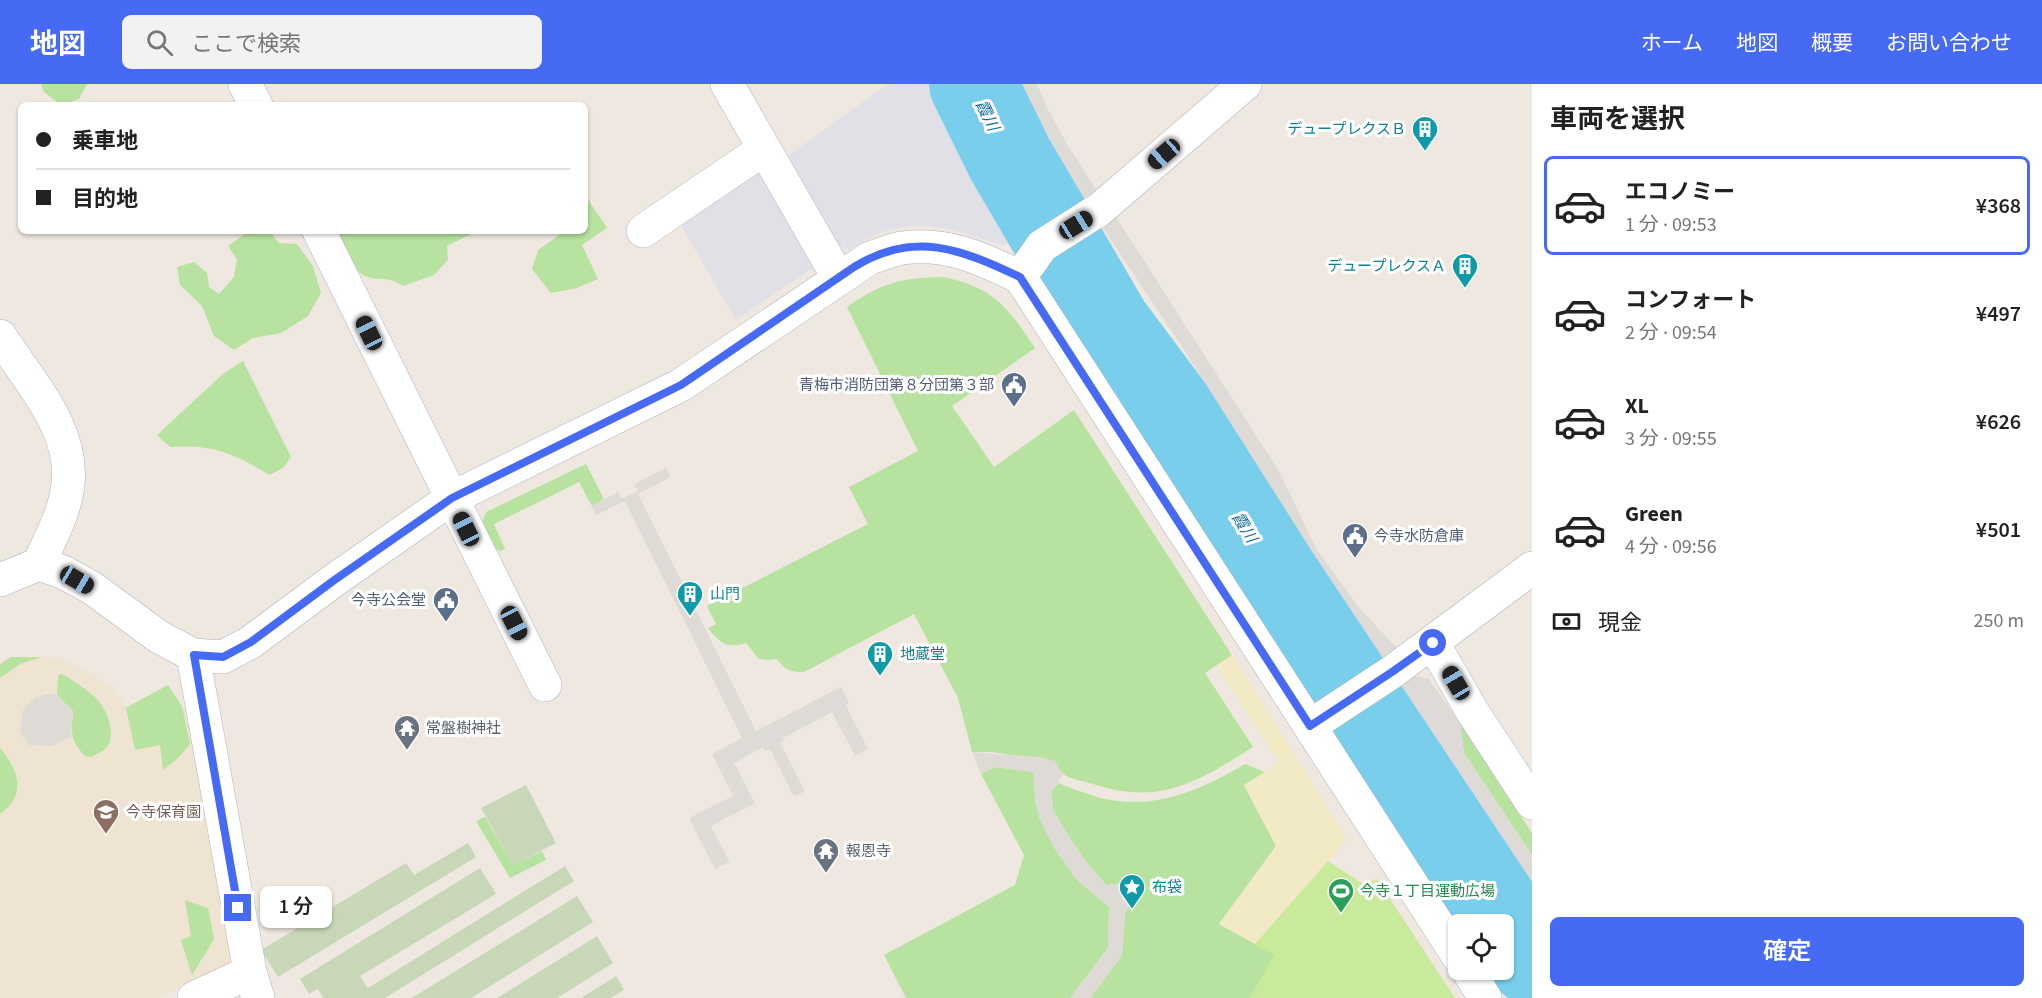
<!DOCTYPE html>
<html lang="ja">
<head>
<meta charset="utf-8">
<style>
	:root { --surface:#fff; --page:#f2f2f2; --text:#222; --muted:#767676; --line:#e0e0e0; --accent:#476af4 }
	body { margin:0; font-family:"Source Sans 3","Noto Sans JP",sans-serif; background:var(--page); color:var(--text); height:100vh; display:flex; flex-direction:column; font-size:22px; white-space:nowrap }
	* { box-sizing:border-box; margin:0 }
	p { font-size:20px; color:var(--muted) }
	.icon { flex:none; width:33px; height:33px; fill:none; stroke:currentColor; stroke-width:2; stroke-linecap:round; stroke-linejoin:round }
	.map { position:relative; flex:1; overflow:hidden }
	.details { display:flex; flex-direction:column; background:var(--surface); width:510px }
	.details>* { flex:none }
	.guide { position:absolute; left:18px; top:18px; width:570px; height:132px; border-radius:9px; box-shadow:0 2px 4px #0004; display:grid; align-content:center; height:132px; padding:0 18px; background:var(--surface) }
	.fabs { position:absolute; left:1448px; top:830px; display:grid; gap:12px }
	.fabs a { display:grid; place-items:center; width:66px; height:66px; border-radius:9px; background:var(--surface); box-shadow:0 2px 4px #0004; font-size:30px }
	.end { position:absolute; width:27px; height:27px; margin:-14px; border:8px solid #476af4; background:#fff; box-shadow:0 0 0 3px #fff }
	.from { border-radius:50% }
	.bubble { position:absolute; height:42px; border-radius:9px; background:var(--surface); box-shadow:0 2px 4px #0004; font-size:20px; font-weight:600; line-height:42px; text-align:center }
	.car { position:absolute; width:18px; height:36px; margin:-18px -9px; border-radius:8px; box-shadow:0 0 4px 2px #0007; background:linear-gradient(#222 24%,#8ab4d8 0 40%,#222 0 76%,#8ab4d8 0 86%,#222 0) }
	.guide b { display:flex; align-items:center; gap:21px; height:57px; font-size:22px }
	.guide b+b { border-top:2px solid var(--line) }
	.guide i { width:15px; height:15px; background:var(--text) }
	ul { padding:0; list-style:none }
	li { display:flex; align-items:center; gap:18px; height:99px; margin:0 12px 9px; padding:0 6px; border:3px solid transparent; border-radius:9px }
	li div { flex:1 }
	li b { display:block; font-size:22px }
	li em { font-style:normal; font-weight:600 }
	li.active { border-color:var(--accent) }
	li>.icon { width:54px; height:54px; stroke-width:1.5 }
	h2 { padding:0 18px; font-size:27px; line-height:72px }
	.pay { display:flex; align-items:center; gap:15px; height:66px; padding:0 18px; font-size:22px }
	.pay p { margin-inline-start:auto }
	.button { display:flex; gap:12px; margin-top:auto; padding:12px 18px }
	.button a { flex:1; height:69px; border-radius:9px; background:var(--accent); color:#fff; font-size:24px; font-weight:600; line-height:69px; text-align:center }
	header { display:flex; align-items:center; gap:36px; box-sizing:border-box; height:84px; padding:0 30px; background:var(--accent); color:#fff }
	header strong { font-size:28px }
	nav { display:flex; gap:33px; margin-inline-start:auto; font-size:21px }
	.search { width:420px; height:54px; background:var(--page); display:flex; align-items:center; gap:15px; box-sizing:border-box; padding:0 21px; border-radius:9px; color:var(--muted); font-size:22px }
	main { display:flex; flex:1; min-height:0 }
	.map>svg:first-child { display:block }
	.industrial { fill:#e2e0e7 }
	.education { fill:#eee4d1 }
	.green { fill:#b7e29f }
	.sand { fill:#f1eac5 }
	.cemetery { fill:#c8d7b8 }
	.pitch { fill:#c9e99b }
	.plaza { fill:#dedbd7 }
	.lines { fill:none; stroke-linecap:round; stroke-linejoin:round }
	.river { stroke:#78ceeb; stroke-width:88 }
	.minor-casing { stroke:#b0b3bd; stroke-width:34 }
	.minor { stroke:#fff; stroke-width:33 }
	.route { stroke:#476af4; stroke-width:8 }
	.labels { text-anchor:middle; stroke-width:6; stroke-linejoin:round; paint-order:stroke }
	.culture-label { font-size:15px; fill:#0d838f; stroke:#fff; text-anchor:start }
	.service-label { font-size:15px; fill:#4e5e75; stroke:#fff; text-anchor:end }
	.worship-label { font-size:15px; fill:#5b616d; stroke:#fff; text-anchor:start }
	.education-label { font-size:15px; fill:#785e54; stroke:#fff; text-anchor:start }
	.leisure-label { font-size:15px; fill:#27864d; stroke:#fff; text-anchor:start }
	.water-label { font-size:16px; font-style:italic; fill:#126e9c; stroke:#fff }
</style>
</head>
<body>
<header>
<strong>地図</strong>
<div class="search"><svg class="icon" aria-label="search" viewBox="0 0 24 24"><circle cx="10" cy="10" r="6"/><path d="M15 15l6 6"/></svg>ここで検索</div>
<nav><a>ホーム</a><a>地図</a><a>概要</a><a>お問い合わせ</a></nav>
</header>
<main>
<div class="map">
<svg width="1532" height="914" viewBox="0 0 1532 914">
	<rect width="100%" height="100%" fill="#eee8e0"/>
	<path class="industrial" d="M888,0H938L950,44L980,100L1018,157L1003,161L954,146L915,141L881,148L849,165L833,160L785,74Z
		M750,89L765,92L817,181L736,236L678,137Z"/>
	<path class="education" d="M11,573H59L112,602L126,623L168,601L182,622L191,626L233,877L157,914H0V580Z"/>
	<path class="green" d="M41,0H87L79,15L61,21L44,8Z
		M585,111L607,144L582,161L598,195L577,204L551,209L532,185L538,166L565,147H585Z
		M253,147H269L279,159L297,160L313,182L321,209L308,232L281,249L253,254L234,266L214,252L202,222L180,201L177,183L194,178L207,189L209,203L219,210L234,193L237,175L228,162L245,150Z
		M336,147H477L447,162L448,176L434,191L403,202C386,192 387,197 371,194C351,190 344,164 336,147Z
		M943,193C993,203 1008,223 1035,264L952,322L994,383L1074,326L1232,571L1205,589L1253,663C1198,698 1159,722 1093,700C1084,697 1068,695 1062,689C1059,686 1057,681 1055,677L991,668H972L958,614L914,530L804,588C790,588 785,586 777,575L768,576L759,575L746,559C728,565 719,559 708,544L716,540L707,522L868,440L849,403L918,367L847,223C881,199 901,194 943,193Z
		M243,277L291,373L283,384L269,391C234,369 212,360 170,363L157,351L224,289Z
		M586,380L604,415L592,422L579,398L494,440L505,465L500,467L492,462L482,439L486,428Z
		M11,573H41L20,580L0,594V580Z
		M61,590L64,591C75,598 86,605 96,614C106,624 117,649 107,663C103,668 96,670 91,673L85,672C70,656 71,649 73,627L57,611L58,592Z
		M168,601L182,622L190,660L178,674L163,686L160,661L135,666L126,624Z
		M1460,639L1532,749V771L1464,669Z
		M0,664C18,686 28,710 0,730Z
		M1245,680L1265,688L1244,701L1276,762L1219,840L1275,871L1250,914H1090L1122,871L1125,830L1132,816L1114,800L1106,801L1086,778L1069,753L1053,726L1051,707L1058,699C1072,704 1087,710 1101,714C1154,727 1201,706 1245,680Z
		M994,683L1034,688L1035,716L1040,736L1075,794L1109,823L1108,864L1070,914H906L884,871L1015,801L1024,771L981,690Z
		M485,733L513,781L542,767L546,776L510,794L476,737Z
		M185,816L208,824L214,855L192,891L181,856L191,852Z"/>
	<path class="sand" d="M1232,571L1347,755L1255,860L1219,840L1276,762L1244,701L1279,679L1217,582Z"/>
	<path class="cemetery" d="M526,701L556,759L513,781L481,724Z
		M468,759L476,773L278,893L261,866L406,779L414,791Z
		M565,782L574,797L385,914H323L318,905L309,910L300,895L480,784L496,810L360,892L368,904Z
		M577,812L593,838L471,914H412Z
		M597,852L613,879L557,914H497Z
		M616,892L624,906L611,914H581Z"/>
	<path class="pitch" d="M1328,777L1363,800L1377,795L1455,914H1250L1274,871L1255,860Z"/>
	<path class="plaza" d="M1021,0H1037L1047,24L1070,65L1097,107L1084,115L1035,29Z
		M1116,133L1280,389L1317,466L1361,526L1393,560L1399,564L1383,574L1328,504L1307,472L1267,397L1183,264L1103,144Z
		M666,384L671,393L638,410L756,647L841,603L849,619L846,622L868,665L855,672L832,628L783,654L784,656L780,659L805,707L794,713L770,665L765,667L763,663L734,679L755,719L711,742L730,778L715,785L689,734L733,712L712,670L742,654L625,417L596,431L592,422L618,408L621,415L630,411L638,407L634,400Z
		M1414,592L1428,594L1460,639L1464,669L1532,771V804L1400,601Z
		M49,610L57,611L73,627L71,652L52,662L29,661L20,648L23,626L36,613Z
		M972,668L1040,673L1055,677L1063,690L1052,707L1053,726L1069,753L1086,778L1106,801L1124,799L1133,808L1132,816L1125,830L1122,871L1090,914H1070L1108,865L1109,823L1075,794L1054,764L1040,736L1035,716L1034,688L994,683L981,690Z"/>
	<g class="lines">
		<path class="river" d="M973,0L1010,75L1107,241L1169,324L1276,493L1532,877"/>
		<g class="minor-casing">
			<path id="minor" d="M245,0L256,21
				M727,0L838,193
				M319,147L545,601
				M643,147L764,65
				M1020,193L1042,162L1100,125L1245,0
				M0,252C30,299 78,348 67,407C63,432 49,457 39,480
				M0,496L39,480L63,488L92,504L159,553L193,571L223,573L251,558L333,497L452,414L681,301L870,174C880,171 891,166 902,164C947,158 980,174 1020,193L1458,872
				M1433,559L1472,627L1532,719
				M193,571L250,888L258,914
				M1310,642L1392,588L1532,484
				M1467,885L1485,914
				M194,914L250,888"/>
		</g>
		<use href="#minor" class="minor"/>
	</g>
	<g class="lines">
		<path class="route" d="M238,824L194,571L223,573L251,558L333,497L452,414L681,301L854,183C914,146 961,165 1020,193L1310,642L1392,588L1433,559"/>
	</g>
	<defs>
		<g id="building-pin" transform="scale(1.35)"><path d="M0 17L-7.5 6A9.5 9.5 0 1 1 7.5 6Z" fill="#0f9aa8" stroke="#fff"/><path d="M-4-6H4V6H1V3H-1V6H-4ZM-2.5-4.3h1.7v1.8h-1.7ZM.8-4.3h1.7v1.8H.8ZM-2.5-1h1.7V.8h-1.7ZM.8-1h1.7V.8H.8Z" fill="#fff"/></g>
		<g id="civic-pin" transform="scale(1.35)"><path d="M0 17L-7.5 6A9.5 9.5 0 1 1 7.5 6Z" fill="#5c6f8a" stroke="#fff"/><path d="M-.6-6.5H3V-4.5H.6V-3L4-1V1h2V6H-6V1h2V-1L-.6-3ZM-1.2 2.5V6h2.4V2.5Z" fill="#fff"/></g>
		<g id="temple-pin" transform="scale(1.35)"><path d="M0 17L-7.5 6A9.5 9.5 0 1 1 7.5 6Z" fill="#6b7280" stroke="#fff"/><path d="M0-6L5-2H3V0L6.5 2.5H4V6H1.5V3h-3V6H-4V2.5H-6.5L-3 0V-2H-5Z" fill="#fff"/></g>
		<g id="school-pin" transform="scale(1.35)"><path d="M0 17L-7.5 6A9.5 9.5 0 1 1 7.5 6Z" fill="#8d6e63" stroke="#fff"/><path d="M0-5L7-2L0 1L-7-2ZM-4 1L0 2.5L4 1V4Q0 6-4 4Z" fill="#fff"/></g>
		<g id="sight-pin" transform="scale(1.35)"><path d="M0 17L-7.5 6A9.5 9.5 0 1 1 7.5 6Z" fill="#0f9aa8" stroke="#fff"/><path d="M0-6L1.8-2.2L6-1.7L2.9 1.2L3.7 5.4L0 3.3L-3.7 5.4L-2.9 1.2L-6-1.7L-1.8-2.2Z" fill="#fff"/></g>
		<g id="stadium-pin" transform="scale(1.35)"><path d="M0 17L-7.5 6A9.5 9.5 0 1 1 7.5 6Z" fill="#2e9e5b" stroke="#fff"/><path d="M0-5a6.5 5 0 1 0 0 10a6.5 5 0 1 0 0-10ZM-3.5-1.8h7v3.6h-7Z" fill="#fff"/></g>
	</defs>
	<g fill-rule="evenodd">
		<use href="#building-pin" x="1425" y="45"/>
		<use href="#building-pin" x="1465" y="182"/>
		<use href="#civic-pin" x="1014" y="301"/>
		<use href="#civic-pin" x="1355" y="452"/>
		<use href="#building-pin" x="690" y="510"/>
		<use href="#civic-pin" x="446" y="516"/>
		<use href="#building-pin" x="880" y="570"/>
		<use href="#temple-pin" x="407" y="644"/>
		<use href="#school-pin" x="106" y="728"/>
		<use href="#temple-pin" x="826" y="767"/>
		<use href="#sight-pin" x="1132" y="803"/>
		<use href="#stadium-pin" x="1341" y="807"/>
	</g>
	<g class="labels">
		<g class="culture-label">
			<text x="1406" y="50" text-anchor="end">デュープレクスＢ</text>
			<text x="1446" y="187" text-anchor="end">デュープレクスＡ</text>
			<text x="710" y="515">山門</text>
			<text x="900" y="575">地蔵堂</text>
			<text x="1152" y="808">布袋</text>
		</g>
		<g class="service-label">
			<text x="994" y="306">青梅市消防団第８分団第３部</text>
			<text x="1374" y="457" text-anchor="start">今寺水防倉庫</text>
			<text x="426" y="521">今寺公会堂</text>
		</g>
		<g class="worship-label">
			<text x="426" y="649">常盤樹神社</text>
			<text x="846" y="772">報恩寺</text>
		</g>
		<g class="education-label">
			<text x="126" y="733">今寺保育園</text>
		</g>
		<g class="leisure-label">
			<text x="1360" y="812">今寺１丁目運動広場</text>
		</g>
		<g class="water-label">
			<text transform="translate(988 31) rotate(64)" y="6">霞川</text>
			<text transform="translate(1245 443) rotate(58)" y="6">霞川</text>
		</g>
	</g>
</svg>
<div class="fabs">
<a><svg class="icon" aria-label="locate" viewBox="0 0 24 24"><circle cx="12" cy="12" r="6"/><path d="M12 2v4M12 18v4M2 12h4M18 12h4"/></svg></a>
</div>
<i class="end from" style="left:1433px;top:559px"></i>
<i class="end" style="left:238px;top:824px"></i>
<div class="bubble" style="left:260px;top:802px;width:72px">1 分</div>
<i class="car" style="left:1164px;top:70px;rotate:229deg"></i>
<i class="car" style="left:1076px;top:141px;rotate:58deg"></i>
<i class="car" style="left:369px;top:249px;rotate:334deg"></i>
<i class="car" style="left:466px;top:445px;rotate:334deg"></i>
<i class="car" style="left:77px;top:496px;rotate:120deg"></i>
<i class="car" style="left:514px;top:539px;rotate:153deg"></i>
<i class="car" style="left:1456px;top:599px;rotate:330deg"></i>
<div class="guide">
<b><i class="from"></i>乗車地</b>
<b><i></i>目的地</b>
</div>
</div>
<section class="details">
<h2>車両を選択</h2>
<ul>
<li class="active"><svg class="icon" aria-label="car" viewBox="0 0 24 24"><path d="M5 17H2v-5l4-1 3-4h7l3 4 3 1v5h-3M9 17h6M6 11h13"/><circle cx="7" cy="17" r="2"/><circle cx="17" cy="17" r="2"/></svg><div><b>エコノミー</b><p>1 分 · 09:53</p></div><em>¥368</em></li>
<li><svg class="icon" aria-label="car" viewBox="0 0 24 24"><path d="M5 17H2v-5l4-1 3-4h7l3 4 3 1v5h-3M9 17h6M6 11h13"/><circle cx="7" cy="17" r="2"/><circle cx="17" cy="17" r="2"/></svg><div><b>コンフォート</b><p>2 分 · 09:54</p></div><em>¥497</em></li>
<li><svg class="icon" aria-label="car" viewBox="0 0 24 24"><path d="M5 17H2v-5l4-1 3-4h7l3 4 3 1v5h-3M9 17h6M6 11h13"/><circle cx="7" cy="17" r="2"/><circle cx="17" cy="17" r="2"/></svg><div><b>XL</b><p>3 分 · 09:55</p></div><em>¥626</em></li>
<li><svg class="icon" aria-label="car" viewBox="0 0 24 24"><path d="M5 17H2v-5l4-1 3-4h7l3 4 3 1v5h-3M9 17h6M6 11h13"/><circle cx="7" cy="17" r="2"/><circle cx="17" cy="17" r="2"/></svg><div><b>Green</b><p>4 分 · 09:56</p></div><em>¥501</em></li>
</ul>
<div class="pay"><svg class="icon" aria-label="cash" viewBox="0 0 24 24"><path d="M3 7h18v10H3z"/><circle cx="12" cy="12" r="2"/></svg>現金<p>250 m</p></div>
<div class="button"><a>確定</a></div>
</section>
</main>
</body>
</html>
